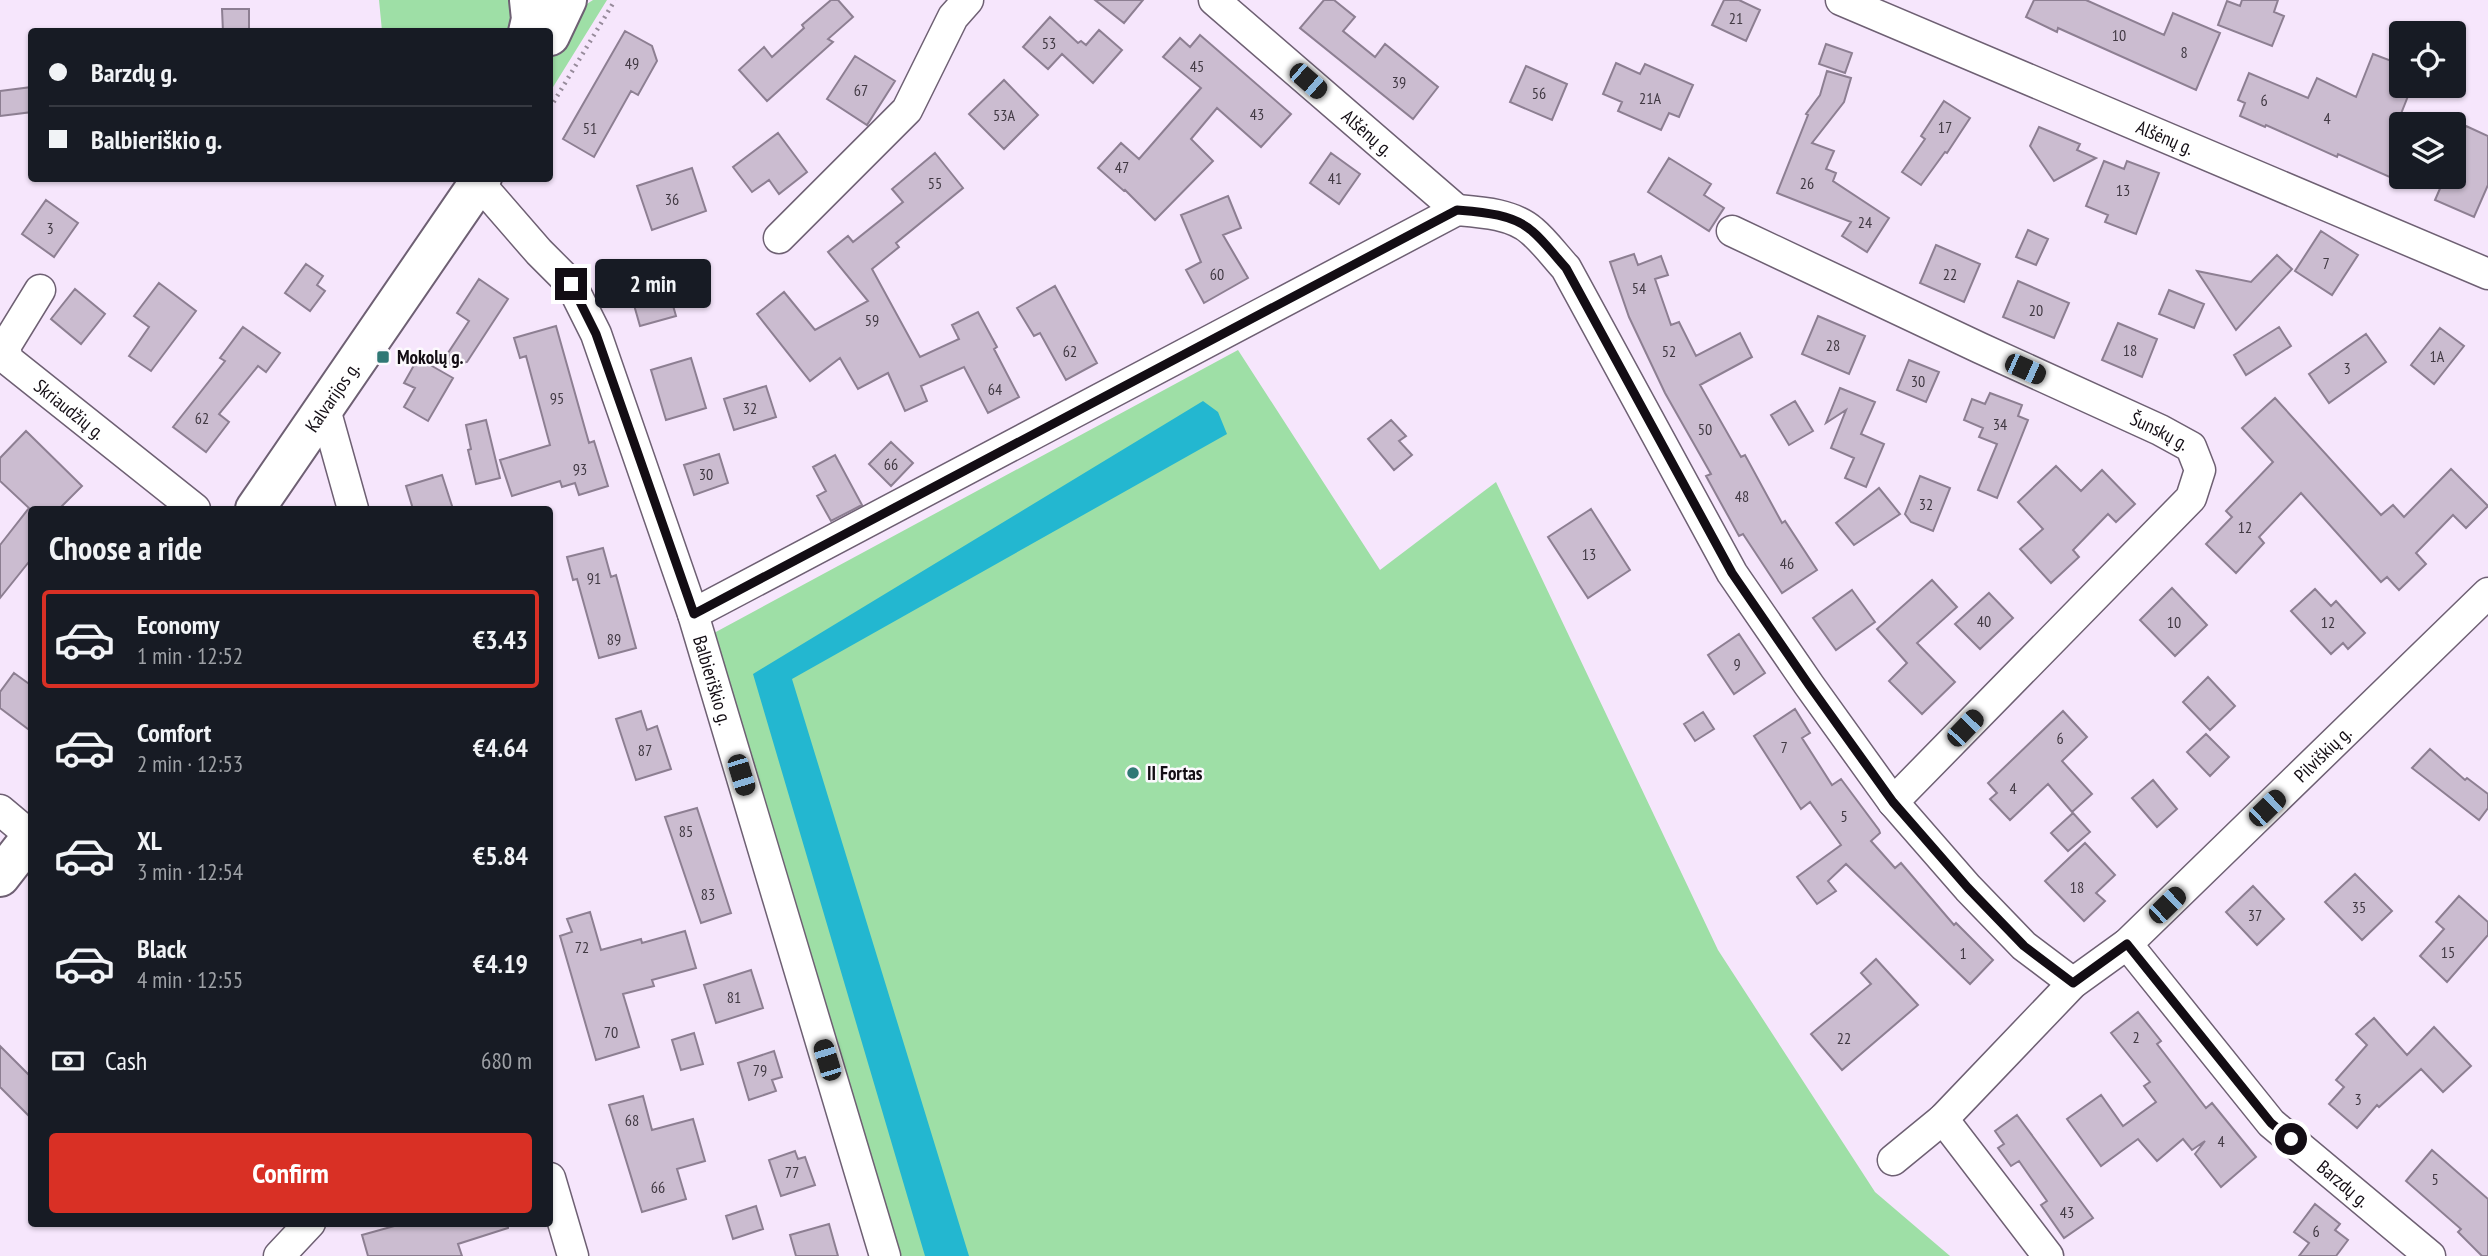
<!DOCTYPE html>
<html lang="en">
<head>
<meta charset="utf-8">
<style>
	:root { --surface:#171b24; --page:#20242c; --text:#f1f3f6; --muted:#9ea1a6; --line:#363941; --accent:#d93025 }
	body { margin:0; font-family:"PT Sans Narrow",sans-serif; background:var(--page); color:var(--text); height:100vh; display:flex; flex-direction:column; font-size:26px; white-space:nowrap }
	* { box-sizing:border-box; margin:0 }
	p { font-size:23px; color:var(--muted) }
	.icon { flex:none; width:38px; height:38px; fill:none; stroke:currentColor; stroke-width:2; stroke-linecap:round; stroke-linejoin:round }
	.map { position:relative; flex:1; overflow:hidden }
	.panel { position:absolute; left:28px; top:506px; width:525px; height:721px; display:flex; flex-direction:column; background:var(--surface); border-radius:7px; box-shadow:0 2px 5px #0004 }
	.panel>* { flex:none }
	.guide { position:absolute; left:28px; top:28px; width:525px; height:154px; border-radius:7px; box-shadow:0 2px 5px #0004; display:grid; align-content:center; height:154px; padding:0 21px; background:var(--surface) }
	.tools { position:absolute; left:2389px; top:21px; display:grid; gap:14px }
	.tools a { display:grid; place-items:center; width:77px; height:77px; border-radius:7px; background:var(--surface); box-shadow:0 2px 5px #0004; font-size:35px }
	.end { position:absolute; width:32px; height:32px; margin:-16px; border:9px solid #130d14; background:#fff; box-shadow:0 0 0 4px #fff }
	.from { border-radius:50% }
	.bubble { position:absolute; height:49px; border-radius:7px; background:var(--surface); box-shadow:0 2px 5px #0004; font-size:23px; font-weight:800; line-height:49px; text-align:center }
	.car { position:absolute; width:21px; height:42px; margin:-21px -10px; border-radius:9px; box-shadow:0 0 5px 2px #0007; background:linear-gradient(#222 24%,#8ab4d8 0 40%,#222 0 76%,#8ab4d8 0 86%,#222 0) }
	.guide b { display:flex; align-items:center; gap:24px; height:66px; font-size:26px }
	.guide b+b { border-top:2px solid var(--line) }
	.guide i { width:18px; height:18px; background:var(--text) }
	ul { padding:0; list-style:none }
	li { display:flex; align-items:center; gap:21px; height:98px; margin:0 14px 10px; padding:0 7px; border:4px solid transparent; border-radius:7px }
	li div { flex:1 }
	li b { display:block; font-size:26px }
	li em { font-style:normal; font-weight:800 }
	li.on { border-color:var(--accent) }
	li>.icon { width:63px; height:63px; stroke-width:1.5 }
	h2 { padding:0 21px; font-size:32px; line-height:84px }
	.pay { display:flex; align-items:center; gap:18px; height:77px; padding:0 21px; font-size:26px }
	.pay p { margin-inline-start:auto }
	.cta { display:flex; gap:14px; margin-top:auto; padding:14px 21px }
	.cta a { flex:1; height:80px; border-radius:7px; background:var(--accent); color:#fff; font-size:28px; font-weight:800; line-height:80px; text-align:center }
	.map>svg:first-child { display:block }
	.green { fill:#9edfa6 }
	.water { fill:#23b7d0 }
	.building { fill:#cbbcd0; stroke:#8d7f92; stroke-width:2 }
	.lines { fill:none; stroke-linecap:round; stroke-linejoin:round }
	.street-casing { stroke:#6e6073; stroke-width:33 }
	.secondary-casing { stroke:#6e6073; stroke-width:42 }
	.path { stroke:#978b9b; stroke-width:4.5; stroke-dasharray:2 5; stroke-linecap:butt }
	.street { stroke:#fff; stroke-width:30 }
	.secondary { stroke:#fff; stroke-width:38 }
	.route { stroke:#130d14; stroke-width:9 }
	.poi-dot { fill:#307875; stroke:#fcf9fd; stroke-width:2.5 }
	.labels { text-anchor:middle; stroke-width:5; stroke-linejoin:round; paint-order:stroke }
	.number-label { font-size:16px; fill:#413943 }
	.street-label { font-size:19px; fill:#130d14; stroke:#fcf9fd }
	.poi-label { font-size:19px; font-weight:bold; fill:#130d14; stroke:#fcf9fd; text-anchor:start }
</style>
</head>
<body>
<div class="map">
<svg width="2488" height="1256" viewBox="0 0 2488 1256">
	<rect width="100%" height="100%" fill="#f6e6fc"/>
	<path class="green" d="M379,0H511L515,18L511,31H382Z
		M593,0H607L550,92C550,83 548,73 550,64C555,39 572,12 593,0Z
		M1238,350L1380,570L1496,482L1718,950L1875,1192L1950,1256H899L714,633Z"/>
	<path class="water" d="M1203,401L1218,412L1227,434L792,679L969,1256H925L753,674Z"/>
	<path class="building" d="M831,0H838L853,17L828,39L833,42L767,101L739,70L764,47L772,57L804,28L802,25Z
		M1095,0H1143L1124,23Z
		M1324,0H1334L1355,17L1343,31L1375,57L1385,44L1438,87L1413,119L1300,28Z
		M1724,0H1739L1760,10L1746,41L1712,25Z
		M2034,0H2086L2164,35L2173,13L2220,33L2196,90L2058,28L2057,32L2026,17Z
		M2242,0H2278L2274,12L2284,16L2272,46L2218,25L2227,1L2240,6Z
		M222,9H249V32H223Z
		M1050,17L1078,43L1081,41L1086,45L1099,30L1122,50L1093,83L1062,54L1048,69L1023,47Z
		M625,31L652,46L657,61L638,95L631,91L594,157L563,139Z
		M1200,35L1291,114L1261,147L1217,108L1191,139L1213,161L1155,220L1125,190L1124,191L1098,168L1121,143L1139,159L1201,88L1163,57L1180,38L1190,47Z
		M1826,44L1852,53L1845,73L1819,64Z
		M2373,54L2397,63L2395,70L2401,72V86H2412L2391,139L2401,143V182L2338,154L2337,157L2266,125L2265,127L2240,116L2245,103L2238,100L2249,73L2308,98L2317,78L2356,97Z
		M855,56L895,81L867,125L827,99Z
		M1616,63L1640,74L1645,64L1693,85L1679,117L1669,113L1661,130L1618,111L1622,102L1603,94Z
		M1526,66L1567,84L1552,120L1510,102Z
		M1827,71L1851,78L1844,102L1812,143L1834,151L1826,169L1836,173L1833,181L1889,218L1867,252L1842,236L1851,222L1777,193L1808,115L1806,114L1820,95Z
		M1004,80L1038,115L1004,149L969,114Z
		M32,87V112L0,116V91Z
		M1944,101L1970,118L1947,153L1945,152L1921,185L1902,172L1925,139L1921,136Z
		M2466,126L2488,136V185L2474,217L2435,200L2445,177H2454V156Z
		M2039,127L2080,144L2077,150L2096,158L2054,181L2030,146Z
		M778,133L807,172L779,194L769,180L752,192L733,167Z
		M935,153L963,188L896,243L899,247L872,269L920,357L959,339L952,325L978,312L997,347L994,349L1019,397L988,413L964,367L921,386L927,401L905,411L888,373L858,389L840,358L810,381L757,314L784,292L815,330L868,301L828,252L848,236L853,242L903,202L892,189Z
		M1331,153L1360,174L1339,204L1310,183Z
		M1669,158L1711,184L1704,195L1724,208L1709,231L1648,192Z
		M2104,161L2124,169L2127,161L2159,173L2136,234L2105,222L2108,215L2086,206Z
		M692,168L706,211L652,230L637,186Z
		M1228,196L1241,228L1223,235L1248,278L1204,303L1186,270L1201,262L1181,215Z
		M46,200L78,223L54,257L22,234Z
		M2028,230L2048,239L2036,265L2016,257Z
		M2321,231L2358,255L2332,295L2295,271Z
		M1936,245L1980,264L1964,302L1920,283Z
		M1634,254L1638,265L1661,256L1668,275L1655,279L1671,325L1679,322L1696,356L1740,333L1752,357L1700,385L1741,457L1745,455L1782,523L1785,521L1817,570L1782,593L1743,534L1739,536L1706,476L1711,474L1665,393L1629,317L1610,262Z
		M2277,255L2292,269L2236,330L2197,271L2251,282Z
		M306,264L323,276L317,285L325,291L310,311L285,293Z
		M664,274L676,316L640,326L628,284Z
		M479,279L508,299L467,362L451,366L448,353L469,321L457,313Z
		M2018,281L2069,303L2054,338L2003,317Z
		M159,283L196,311L151,371L129,356L149,327L134,316Z
		M1055,286L1097,363L1066,380L1040,333L1034,336L1017,308Z
		M75,289L105,314L81,344L51,319Z
		M2169,290L2204,304L2194,328L2159,314Z
		M1818,316L1865,336L1849,374L1802,354Z
		M2118,323L2157,339L2142,377L2102,360Z
		M556,326L589,443L594,441L608,486L579,495L575,483L562,487L560,481L512,496L500,460L550,445L526,356L520,358L514,338Z
		M243,327L280,353L266,372L258,366L219,414L229,422L206,452L173,427L225,361L220,358Z
		M2279,327L2291,346L2246,375L2234,355Z
		M2440,328L2464,346L2434,384L2411,365Z
		M2366,334L2386,362L2329,403L2309,374Z
		M418,358L453,378L428,421L404,407L415,388L404,383Z
		M691,358L706,408L666,420L651,370Z
		M1909,360L1939,372L1926,402L1897,390Z
		M766,386L776,417L734,430L724,399Z
		M1840,388L1875,402L1861,434L1884,444L1866,487L1845,478L1854,458L1831,448L1846,410L1826,423Z
		M1990,393L2022,405L2018,416L2028,420L1997,498L1978,490L1997,444L1979,437L1983,428L1964,420L1972,399L1985,404Z
		M2275,398L2381,515L2393,505L2404,517L2451,469L2488,506L2466,528L2453,515L2416,553L2426,564L2399,590L2387,577L2381,582L2301,493L2259,537L2264,543L2236,573L2206,544L2232,517L2226,511L2273,462L2242,428Z
		M1795,401L1813,431L1789,445L1771,415Z
		M486,420L500,478L476,484L468,450L471,449L466,425Z
		M1391,420L1406,436L1399,441L1412,455L1394,470L1368,439Z
		M26,431L82,486L59,509H32V558L0,598V545L29,508L0,481V458Z
		M891,442L913,463L891,486L869,464Z
		M719,454L728,483L694,495L684,465Z
		M835,455L862,505L831,521L817,496L826,491L813,467Z
		M2056,466L2081,491L2102,470L2135,504L2116,522L2108,514L2073,550L2079,557L2051,583L2020,549L2043,529L2018,502Z
		M442,475L453,509H413L406,486Z
		M1920,476L1950,488L1933,531L1911,522L1905,514Z
		M1879,488L1900,514L1854,545L1836,523Z
		M1591,509L1630,570L1588,598L1548,537Z
		M603,548L611,577L616,575L636,648L599,658L577,579L573,580L567,557Z
		M1932,580L1957,607L1917,643L1955,682L1922,714L1889,681L1907,663L1877,629Z
		M2172,588L2207,625L2175,656L2140,620Z
		M2315,589L2331,606L2336,601L2365,633L2348,649L2343,643L2331,654L2291,611Z
		M1852,590L1875,622L1836,650L1813,618Z
		M1989,593L2013,618L1980,649L1955,624Z
		M1739,634L1765,673L1734,694L1708,655Z
		M14,673L32,686V732L0,708V692Z
		M2208,677L2235,706L2210,730L2183,702Z
		M1795,709L1810,733L1802,738L1832,785L1841,779L1879,830L1880,833L1871,841L1895,868L1901,863L1954,925L1956,923L1993,960L1970,984L1846,864L1828,881L1836,891L1817,904L1797,877L1841,845L1810,802L1801,809L1754,736Z
		M641,711L647,730L657,726L671,769L636,780L616,719Z
		M2063,711L2087,737L2062,761L2092,794L2072,812L2048,784L2010,820L1990,799L1997,793L1988,783Z
		M1703,712L1714,729L1695,741L1684,724Z
		M2206,734L2229,757L2210,776L2187,752Z
		M2430,749L2465,780L2467,778L2488,794V808L2479,820L2412,768Z
		M2153,780L2177,809L2157,827L2132,798Z
		M697,808L731,913L701,923L665,817Z
		M2073,813L2090,832L2068,851L2051,833Z
		M2085,843L2115,875L2096,893L2105,901L2084,921L2045,881Z
		M2355,874L2392,911L2362,940L2325,902Z
		M2253,886L2284,919L2257,945L2226,912Z
		M2459,896L2488,922V935L2447,982L2420,956L2444,929L2436,922Z
		M590,912L601,950L641,939L642,943L685,931L696,968L652,980L654,986L623,994L639,1047L596,1060L560,936L572,932L567,919Z
		M1876,959L1918,1005L1842,1070L1811,1034L1871,984L1861,973Z
		M751,970L763,1008L716,1023L704,985Z
		M2138,1012L2161,1041L2157,1044L2206,1108L2212,1103L2256,1157L2221,1187L2195,1154L2205,1141L2192,1150L2183,1139L2157,1161L2138,1139L2101,1166L2067,1119L2101,1095L2123,1126L2156,1102L2144,1086L2150,1082L2111,1033Z
		M2374,1018L2407,1055L2434,1027L2471,1066L2443,1092L2421,1069L2379,1107L2377,1105L2357,1128L2329,1104L2344,1087L2336,1080L2367,1045L2356,1034Z
		M694,1033L703,1064L681,1070L672,1040Z
		M0,1046L32,1078V1119L0,1087Z
		M774,1051L782,1077L772,1080L776,1091L749,1100L738,1063Z
		M643,1096L652,1130L693,1119L705,1161L677,1169L686,1199L642,1212L609,1105Z
		M2017,1115L2093,1218L2064,1238L2041,1205L2047,1201L2019,1161L2011,1166L1998,1148L2004,1144L1995,1131Z
		M2432,1150L2488,1199V1256H2482L2458,1232L2461,1229L2406,1181Z
		M795,1151L798,1159L805,1157L815,1185L781,1196L769,1160Z
		M2315,1204L2340,1224L2335,1230L2348,1240L2336,1256H2299L2309,1243L2294,1232Z
		M756,1206L763,1229L733,1239L726,1216Z
		M405,1223H508V1228L458,1244L462,1256H368L362,1235Z
		M829,1224L838,1256H796L790,1235Z"/>
	<g class="lines">
		<g class="street-casing">
			<g id="street">
				<path id="s1" d="M1214,0L1457,210"/>
				<path id="s2" d="M1841,0L2488,274"/>
				<path id="s3" d="M479,183L539,252L571,284L596,334L693,614L885,1256"/>
				<path id="s4" d="M1732,231L1980,348L2160,430L2191,447L2200,470L2191,498L1893,802"/>
				<path d="M779,238L907,110L953,17L968,0"/>
				<path id="s5" d="M40,290L5,347L8,360L195,509"/>
				<path d="M325,409L353,509"/>
				<path d="M693,614L1457,210C1481,212 1513,214 1532,231C1544,241 1555,256 1566,268L1732,573L1809,685L1893,802L1968,888L2024,946L2073,983"/>
				<path d="M0,810L31,836"/>
				<path id="s6" d="M2127,944L2271,1123L2430,1256"/>
				<path d="M1943,1119L2048,1256"/>
				<path id="s7" d="M1893,1160L1943,1119L2073,983L2127,944L2488,593"/>
				<path d="M550,1178L573,1256"/>
				<path d="M279,1256L310,1223"/>
			</g>
		</g>
		<g class="secondary-casing">
			<g id="secondary">
				<path d="M528,32L531,19L529,0"/>
				<path d="M550,36L567,0"/>
				<path id="s8" d="M255,509L482,178"/>
				<path d="M0,877L32,836"/>
			</g>
		</g>
		<path class="path" d="M550,108L615,0"/>
		<use href="#street" class="street"/>
		<use href="#secondary" class="secondary"/>
	</g>
	<g class="lines">
		<path class="route" d="M571,284L596,334L694,614L1457,210C1481,212 1513,214 1532,231C1544,241 1555,256 1566,268L1732,573L1809,685L1893,802L1968,888L2024,946L2073,983L2127,944L2271,1123L2291,1139"/>
	</g>
	<g class="poi-dot">
		<rect x="376" y="350" width="14" height="14" rx="3.5"/>
		<circle cx="1133" cy="773" r="7"/>
	</g>
	<g class="labels">
		<g class="number-label">
			<text x="1736" y="24">21</text>
			<text x="2119" y="41">10</text>
			<text x="1049" y="49">53</text>
			<text x="2184" y="58">8</text>
			<text x="632" y="69">49</text>
			<text x="1197" y="72">45</text>
			<text x="1399" y="88">39</text>
			<text x="861" y="96">67</text>
			<text x="1539" y="99">56</text>
			<text x="1650" y="104">21A</text>
			<text x="2264" y="106">6</text>
			<text x="1257" y="120">43</text>
			<text x="1004" y="121">53A</text>
			<text x="2327" y="124">4</text>
			<text x="1945" y="133">17</text>
			<text x="590" y="134">51</text>
			<text x="1122" y="173">47</text>
			<text x="1335" y="184">41</text>
			<text x="935" y="189">55</text>
			<text x="1807" y="189">26</text>
			<text x="2123" y="196">13</text>
			<text x="672" y="205">36</text>
			<text x="1865" y="228">24</text>
			<text x="50" y="234">3</text>
			<text x="2326" y="269">7</text>
			<text x="1217" y="280">60</text>
			<text x="1950" y="280">22</text>
			<text x="1639" y="294">54</text>
			<text x="2036" y="316">20</text>
			<text x="872" y="326">59</text>
			<text x="1833" y="351">28</text>
			<text x="2130" y="356">18</text>
			<text x="1070" y="357">62</text>
			<text x="1669" y="357">52</text>
			<text x="2437" y="362">1A</text>
			<text x="2347" y="374">3</text>
			<text x="1918" y="387">30</text>
			<text x="995" y="395">64</text>
			<text x="557" y="404">95</text>
			<text x="750" y="414">32</text>
			<text x="202" y="424">62</text>
			<text x="2000" y="430">34</text>
			<text x="1705" y="435">50</text>
			<text x="891" y="470">66</text>
			<text x="580" y="475">93</text>
			<text x="706" y="480">30</text>
			<text x="1742" y="502">48</text>
			<text x="1926" y="510">32</text>
			<text x="2245" y="533">12</text>
			<text x="1589" y="560">13</text>
			<text x="1787" y="569">46</text>
			<text x="594" y="584">91</text>
			<text x="1984" y="627">40</text>
			<text x="2174" y="628">10</text>
			<text x="2328" y="628">12</text>
			<text x="614" y="645">89</text>
			<text x="1737" y="670">9</text>
			<text x="2060" y="744">6</text>
			<text x="1784" y="753">7</text>
			<text x="645" y="756">87</text>
			<text x="2013" y="794">4</text>
			<text x="1844" y="822">5</text>
			<text x="686" y="837">85</text>
			<text x="2077" y="893">18</text>
			<text x="708" y="900">83</text>
			<text x="2359" y="913">35</text>
			<text x="2255" y="921">37</text>
			<text x="582" y="953">72</text>
			<text x="2448" y="958">15</text>
			<text x="1963" y="959">1</text>
			<text x="734" y="1003">81</text>
			<text x="611" y="1038">70</text>
			<text x="2136" y="1043">2</text>
			<text x="1844" y="1044">22</text>
			<text x="760" y="1076">79</text>
			<text x="2358" y="1105">3</text>
			<text x="632" y="1126">68</text>
			<text x="2221" y="1147">4</text>
			<text x="792" y="1178">77</text>
			<text x="2435" y="1185">5</text>
			<text x="658" y="1193">66</text>
			<text x="2067" y="1218">43</text>
			<text x="2316" y="1237">6</text>
		</g>
		<g class="street-label">
			<text dy="7" stroke="none"><textPath href="#s1" startOffset="203">Alšėnų g.</textPath></text>
			<text dy="7" stroke="none"><textPath href="#s2" startOffset="352">Alšėnų g.</textPath></text>
			<text dy="7" stroke="none"><textPath href="#s8" startOffset="136">Kalvarijos g.</textPath></text>
			<text dy="7" stroke="none"><textPath href="#s5" startOffset="159">Skriaudžių g.</textPath></text>
			<text dy="7" stroke="none"><textPath href="#s4" startOffset="472">Šunskų g.</textPath></text>
			<text dy="7" stroke="none"><textPath href="#s3" startOffset="558">Balbieriškio g.</textPath></text>
			<text dy="7" stroke="none"><textPath href="#s7" startOffset="592">Pilviškių g.</textPath></text>
			<text dy="7" stroke="none"><textPath href="#s6" startOffset="324">Barzdų g.</textPath></text>
		</g>
		<g class="poi-label">
			<text x="397" y="364">Mokolų g.</text>
			<text x="1147" y="780">II Fortas</text>
		</g>
	</g>
</svg>
<div class="tools">
<a><svg class="icon" aria-label="locate" viewBox="0 0 24 24"><circle cx="12" cy="12" r="6"/><path d="M12 2v4M12 18v4M2 12h4M18 12h4"/></svg></a>
<a><svg class="icon" aria-label="layers" viewBox="0 0 24 24"><path d="M12 4l9 5-9 5-9-5zM3 14l9 5 9-5"/></svg></a>
</div>
<i class="end from" style="left:2291px;top:1139px"></i>
<i class="end" style="left:571px;top:284px"></i>
<div class="bubble" style="left:595px;top:259px;width:116px">2 min</div>
<i class="car" style="left:1308px;top:81px;rotate:131deg"></i>
<i class="car" style="left:2025px;top:369px;rotate:114deg"></i>
<i class="car" style="left:1965px;top:728px;rotate:44deg"></i>
<i class="car" style="left:741px;top:775px;rotate:163deg"></i>
<i class="car" style="left:2267px;top:808px;rotate:46deg"></i>
<i class="car" style="left:2167px;top:905px;rotate:46deg"></i>
<i class="car" style="left:827px;top:1060px;rotate:343deg"></i>
<div class="guide">
<b><i class="from"></i>Barzdų g.</b>
<b><i></i>Balbieriškio g.</b>
</div>
<section class="panel">
<h2>Choose a ride</h2>
<ul>
<li class="on"><svg class="icon" aria-label="car" viewBox="0 0 24 24"><path d="M5 17H2v-5l4-1 3-4h7l3 4 3 1v5h-3M9 17h6M6 11h13"/><circle cx="7" cy="17" r="2"/><circle cx="17" cy="17" r="2"/></svg><div><b>Economy</b><p>1 min · 12:52</p></div><em>€3.43</em></li>
<li><svg class="icon" aria-label="car" viewBox="0 0 24 24"><path d="M5 17H2v-5l4-1 3-4h7l3 4 3 1v5h-3M9 17h6M6 11h13"/><circle cx="7" cy="17" r="2"/><circle cx="17" cy="17" r="2"/></svg><div><b>Comfort</b><p>2 min · 12:53</p></div><em>€4.64</em></li>
<li><svg class="icon" aria-label="car" viewBox="0 0 24 24"><path d="M5 17H2v-5l4-1 3-4h7l3 4 3 1v5h-3M9 17h6M6 11h13"/><circle cx="7" cy="17" r="2"/><circle cx="17" cy="17" r="2"/></svg><div><b>XL</b><p>3 min · 12:54</p></div><em>€5.84</em></li>
<li><svg class="icon" aria-label="car" viewBox="0 0 24 24"><path d="M5 17H2v-5l4-1 3-4h7l3 4 3 1v5h-3M9 17h6M6 11h13"/><circle cx="7" cy="17" r="2"/><circle cx="17" cy="17" r="2"/></svg><div><b>Black</b><p>4 min · 12:55</p></div><em>€4.19</em></li>
</ul>
<div class="pay"><svg class="icon" aria-label="cash" viewBox="0 0 24 24"><path d="M3 7h18v10H3z"/><circle cx="12" cy="12" r="2"/></svg>Cash<p>680 m</p></div>
<div class="cta"><a>Confirm</a></div>
</section>
</div>
</body>
</html>
